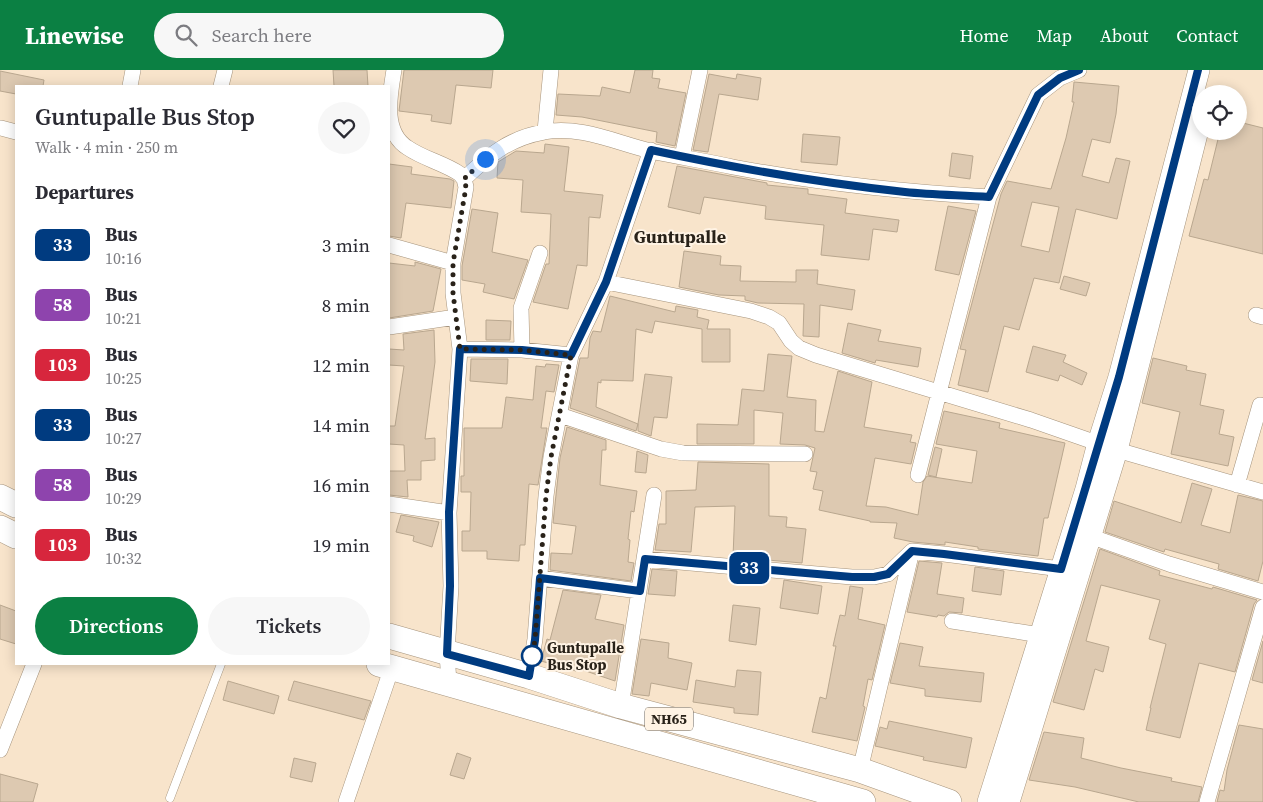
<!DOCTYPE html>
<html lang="en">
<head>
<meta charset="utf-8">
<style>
	:root { --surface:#fff; --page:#f7f7f7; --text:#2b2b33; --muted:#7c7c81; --accent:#0b8043 }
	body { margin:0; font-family:"Source Serif 4",serif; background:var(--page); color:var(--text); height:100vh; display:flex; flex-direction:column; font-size:19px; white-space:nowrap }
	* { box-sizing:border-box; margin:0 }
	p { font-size:16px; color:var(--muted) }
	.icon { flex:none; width:28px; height:28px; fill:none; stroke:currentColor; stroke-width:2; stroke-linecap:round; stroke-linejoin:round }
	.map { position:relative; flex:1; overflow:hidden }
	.panel { position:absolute; left:15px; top:15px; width:375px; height:580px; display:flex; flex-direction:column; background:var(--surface); border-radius:0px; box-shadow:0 2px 12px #0003 }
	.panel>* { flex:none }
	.badge { padding:0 10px; border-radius:8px; font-size:18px; line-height:32px }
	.tools { position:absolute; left:1192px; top:15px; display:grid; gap:10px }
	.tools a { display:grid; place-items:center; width:55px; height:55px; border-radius:50%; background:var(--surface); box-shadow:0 2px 12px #0003; font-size:25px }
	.you { position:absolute; width:25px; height:25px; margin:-12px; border:4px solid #fff; border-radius:50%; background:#1a73e8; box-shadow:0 0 0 8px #1a73e833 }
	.map>.badge { position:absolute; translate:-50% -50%; box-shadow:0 0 0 2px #fff }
	h2 { padding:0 20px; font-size:19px; line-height:45px }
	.round { display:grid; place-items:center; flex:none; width:52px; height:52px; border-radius:26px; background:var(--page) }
	.head { display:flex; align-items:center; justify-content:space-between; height:85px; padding:0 20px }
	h1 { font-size:24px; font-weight:600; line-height:38px }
	.action { display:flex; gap:10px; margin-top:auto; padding:10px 20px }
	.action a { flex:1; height:58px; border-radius:30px; background:var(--accent); color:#fff; font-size:20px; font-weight:600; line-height:58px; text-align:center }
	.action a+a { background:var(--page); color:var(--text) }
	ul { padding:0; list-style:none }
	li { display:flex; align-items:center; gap:15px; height:60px; padding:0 20px }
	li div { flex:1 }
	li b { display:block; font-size:19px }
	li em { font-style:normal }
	li .badge { min-width:55px; font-weight:700; text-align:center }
	header { display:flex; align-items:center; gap:30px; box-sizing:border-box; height:70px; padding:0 25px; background:var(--accent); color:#fff }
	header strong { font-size:24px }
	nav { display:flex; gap:28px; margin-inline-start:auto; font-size:18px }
	.search { width:350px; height:45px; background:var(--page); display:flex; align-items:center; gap:12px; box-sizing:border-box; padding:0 18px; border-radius:28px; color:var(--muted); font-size:19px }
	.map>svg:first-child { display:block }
	.building { fill:#ddc9b1; stroke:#b9a78f; fill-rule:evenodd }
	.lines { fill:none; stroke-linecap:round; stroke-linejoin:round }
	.service-casing { stroke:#a6947d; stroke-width:9 }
	.minor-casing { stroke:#a6947d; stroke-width:16 }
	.secondary-casing { stroke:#a6947d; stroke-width:22 }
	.trunk-casing { stroke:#a6947d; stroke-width:26 }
	.service { stroke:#fff; stroke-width:8 }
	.minor { stroke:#fff; stroke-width:15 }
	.secondary { stroke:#fff; stroke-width:21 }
	.trunk { stroke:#fff; stroke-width:25 }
	.line-casing { stroke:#fff; stroke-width:11 }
	.line { stroke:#003b80; stroke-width:8 }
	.walk { stroke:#292219; stroke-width:5; stroke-dasharray:0 9 }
	.stop-dot { fill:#fff; stroke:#003b80; stroke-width:2.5 }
	.labels { text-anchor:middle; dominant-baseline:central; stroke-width:4; stroke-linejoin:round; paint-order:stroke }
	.shield { fill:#fff3e4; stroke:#696156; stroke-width:1 }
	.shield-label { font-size:14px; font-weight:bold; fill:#292219 }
	.stop-label { font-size:15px; font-weight:bold; fill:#292219; stroke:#fff3e4; text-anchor:start }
	.quarter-label { font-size:18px; font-weight:bold; fill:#292219; stroke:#fff3e4 }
</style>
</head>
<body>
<header>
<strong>Linewise</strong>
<div class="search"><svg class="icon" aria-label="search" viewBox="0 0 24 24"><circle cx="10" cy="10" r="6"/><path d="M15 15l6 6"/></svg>Search here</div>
<nav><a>Home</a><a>Map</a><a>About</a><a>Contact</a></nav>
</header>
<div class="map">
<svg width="1263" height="732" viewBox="0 0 1263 732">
	<rect width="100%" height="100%" fill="#f8e4cb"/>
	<!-- building -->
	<path class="building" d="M333 0H367L368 16H334Z
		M404 0H493L491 18 456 15 451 54 431 51 432 45 399 41Z
		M635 0H653L652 8 660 9 658 18 686 23 675 76 656 72 657 62 582 47 556 45 558 24 600 26 602 17 630 23Z
		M0 1 44 10 43 16H16V24L0 21Z
		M709 4 736 9 737 4 761 8 758 30 719 24 708 82 693 80Z
		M1074 12 1119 16 1116 44 1110 73 1092 69 1082 106 1109 113 1116 88 1130 91 1117 149 1076 139 1059 213 1034 208 1019 260 1004 256 988 322 958 315 966 280 960 279 964 263 1001 124 1007 111 1051 119 1066 68 1074 32H1072ZM1032 132 1059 137 1049 182 1021 176Z
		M1239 52 1263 58V184L1189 166 1204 109 1208 110 1220 61H1239Z
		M803 64 840 67 837 95 801 92Z
		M545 74 569 77 564 121 603 125 600 148 589 147 587 196 577 195 568 239 533 232 546 194H549L551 144 521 142 523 110 497 108 498 92 516 81 544 83Z
		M952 83 973 86 970 109 949 106Z
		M389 94 412 97 411 104 450 109 454 111 451 138 406 133 401 168 389 166Z
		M677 96 767 113V115L808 119V124L847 129 845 143 899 150 897 162 873 159 869 190 821 185 824 155 765 149 766 136 704 127 700 144 668 137Z
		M948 136 976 141 959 205 935 200Z
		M472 139 498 143 492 182 528 190 514 229 483 222 485 214 462 210V196Z
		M684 181 721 186 720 195 741 196 740 211 796 212V200H818L817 214 855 220 852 240 820 235 819 267 803 266 804 234 758 233 745 230V226L719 225 679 217Z
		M415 192 441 199 433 241 389 248V193L415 196Z
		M1064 206 1090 213 1086 226 1060 219Z
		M610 226 675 242 676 236 698 240 697 247 709 250 707 259H730V292H702V259L655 251 652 263 636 259 633 311 601 310V313L598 312 596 337 638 354 645 304 672 307 667 348 654 347 651 366 638 361V354L636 361 570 338 580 288H588L590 268 593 261 601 262Z
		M486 250 511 251 510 270H486Z
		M848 253 881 260 878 271 921 278 918 297 876 290 875 293 842 283Z
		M434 260 435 292 425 369 435 368V390L421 391V410H407L408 427 389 425V401H405L404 375 389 374V356H395L404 296 389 295V279L404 280 403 264Z
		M1033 276 1066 285 1063 292 1087 303 1082 315 1060 305 1058 311 1026 302Z
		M768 284 792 286 787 327 816 330 815 361 824 362 838 301 872 312 864 357 912 365 910 372 916 373 911 394 875 388 866 436 886 437 918 445 923 412 927 406 972 413 977 381 936 374 944 341 1000 353 999 358 1065 373 1048 448H1044L1038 486 978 479V477L945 472V475L913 472 894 468 897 453 870 452V451L819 440 823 421 813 419 817 402 810 401 815 378 805 375 780 374 783 343 754 340V374H697V354L738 355 742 319 764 321Z
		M1153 288 1187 296 1186 300 1206 304 1200 335 1224 340 1219 364 1234 367 1228 396 1171 384 1180 342 1142 333Z
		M471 289H508L507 314 470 311Z
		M546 294 559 295 554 322 546 321 541 358H547L538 415 529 414 525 475H520L519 491 487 489V481H462V461H470L471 422H461V406H464V358H502L506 327 533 330 536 296 545 297Z
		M567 357 606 370V380H602L600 415 637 421 634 442 631 441 628 469 630 470 628 492 634 493 631 511 550 500 551 483 572 484 576 456 553 453 560 388Z
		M935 377 942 379 936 407 928 405Z
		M637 381 648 385 646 403 635 402Z
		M698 392 769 394V446L787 447 786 457 806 459 802 493 733 487 735 436 695 437 691 482 655 480 659 454H666V421L696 420Z
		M1192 413 1212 419 1201 455 1230 463 1238 425 1263 431V491L1258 511 1218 499 1219 494 1165 479 1164 482 1105 462 1114 431 1181 453Z
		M401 445 439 452 432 477 413 471 414 466 396 462Z
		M1100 479 1160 501 1159 505 1212 519 1213 517 1257 530 1254 534 1235 602 1199 593 1180 668 1146 660 1151 638H1150L1166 574 1149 569 1160 530 1101 515 1086 571 1109 577 1103 602 1095 599 1084 640 1053 632Z
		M919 491 942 493 937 524 964 528 962 543 949 542 944 546 938 545 937 547 907 542Z
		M975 497 1004 501 1001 525 972 521Z
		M652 499 677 501 675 526 648 524Z
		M784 510 822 516 818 544 780 538Z
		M850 516 863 518 858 549 885 555 872 610 868 609 863 636 865 637 857 671 812 662 820 627 826 629 836 576H833L840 545 845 546Z
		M563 520 601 525 595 549 624 555 615 611 577 598 576 601 541 591 547 569 550 570Z
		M0 535 16 541V574L0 569Z
		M733 535 760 538 756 575 729 571Z
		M641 569 669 573 668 588 692 593 687 620 651 613 649 626 632 624Z
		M1263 571V613L1252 610Z
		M900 573 923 577 919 596 984 603 981 632 925 626V619L890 613Z
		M737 600 761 602 758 645 734 643V638L693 632 696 610 735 617Z
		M228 611 279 626 274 644 223 630Z
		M294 611 371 631 364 650 288 630Z
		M889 651 972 668 966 698 923 690 924 687 875 676 880 657 887 659Z
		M1239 655 1263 659V732H1217L1220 720 1224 721 1227 700Z
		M1044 662 1084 668 1081 688 1121 698 1172 708 1171 711 1202 717 1198 732H1139L1075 717 1029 710Z
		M457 683 471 688 464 709 450 705Z
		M294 688 316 693 312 712 290 707Z
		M0 704 38 714 33 732H0Z"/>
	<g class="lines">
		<!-- service casing -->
		<g class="service-casing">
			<path id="service" d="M170 728 221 594"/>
		</g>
		<!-- minor casing -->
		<g class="minor-casing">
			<path id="minor" d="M394 0C390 25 382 62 408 78 424 89 444 93 460 104L464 109 466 117 453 193V223L460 279 449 443 451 516 447 583 449 613
				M130 16 133 0
				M221 16 225 0
				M1 58 16 62
				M545 61 551 0
				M682 87 700 0
				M464 109C488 86 509 68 544 62 580 55 617 73 651 81 678 87 706 91 733 97 817 113 903 122 989 127
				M389 175 453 193
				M606 212 751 241 769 247 779 253 791 271 799 278 816 285 1031 350 1117 380 1263 422
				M1256 245 1263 247
				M389 257 456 247
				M460 279 522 280 571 285
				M522 280 521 238 540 183
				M560 345 661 379 683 383 805 384
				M918 405 989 127 1038 25 1060 8 1079 0
				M1237 415 1260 335
				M389 434 449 443
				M1081 463 1169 494 1263 522
				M645 489 852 507H874L888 504 912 481 944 484 1061 499
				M540 508 639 521
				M952 551 1040 565
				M529 606 535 569 546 426 551 387 571 285 606 212 651 80
				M621 636 654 425
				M0 680 34 594
				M860 700 912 481
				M346 732 392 597
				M1207 732 1263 537"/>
		</g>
		<!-- secondary casing -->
		<g class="secondary-casing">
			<path id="secondary" d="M988 732 1086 419 1098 373 1119 307 1199 0
				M1009 732 1117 380 1201 48"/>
		</g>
		<!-- trunk casing -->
		<g class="trunk-casing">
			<path id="trunk" d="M0 427 16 435
				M0 458 16 466
				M389 566 529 606 621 636 860 700 949 732
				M379 594 863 732"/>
		</g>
		<!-- service -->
		<use href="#service" class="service"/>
		<!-- minor -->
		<use href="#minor" class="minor"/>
		<!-- secondary -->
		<use href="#secondary" class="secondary"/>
		<!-- trunk -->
		<use href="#trunk" class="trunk"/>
	</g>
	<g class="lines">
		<!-- line casing -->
		<g class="line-casing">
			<path id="line" d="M1079 0 1060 8 1038 25 989 127C961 125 933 125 905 122 820 113 735 98 651 80L606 212 571 285 522 280 460 279 449 442 450 516 447 584 529 606 535 570 540 508 640 521 645 489 852 507H874L888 504 912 481 944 484 1061 499 1119 307 1198 0"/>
		</g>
		<!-- line -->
		<use href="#line" class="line"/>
		<!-- walk -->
		<path class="walk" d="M485 89 464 109 466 117 453 193V223L460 279 522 280 571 285 551 387 546 426 535 570 532 588V586"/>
	</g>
	<!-- markers -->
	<circle class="stop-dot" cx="532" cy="586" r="10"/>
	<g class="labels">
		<!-- shield labels -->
		<rect class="shield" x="645" y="637.5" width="48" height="23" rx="4"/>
		<g class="shield-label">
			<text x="669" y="649">NH65</text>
		</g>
		<!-- stop labels -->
		<g class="stop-label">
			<text x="547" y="577">Guntupalle<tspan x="547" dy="17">Bus Stop</tspan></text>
		</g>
		<!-- quarter labels -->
		<g class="quarter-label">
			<text x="680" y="166">Guntupalle</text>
		</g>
	</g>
</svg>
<div class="tools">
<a><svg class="icon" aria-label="locate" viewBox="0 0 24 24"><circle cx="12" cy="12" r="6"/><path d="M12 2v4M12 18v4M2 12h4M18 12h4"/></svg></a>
</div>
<div class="you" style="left:485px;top:89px"></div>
<b class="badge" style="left:749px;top:498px;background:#003b80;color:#fff">33</b>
<section class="panel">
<div class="head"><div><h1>Guntupalle Bus Stop</h1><p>Walk · 4 min · 250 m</p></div><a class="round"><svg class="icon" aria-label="heart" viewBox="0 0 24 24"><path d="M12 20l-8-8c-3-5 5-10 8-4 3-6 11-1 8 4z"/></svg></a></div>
<h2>Departures</h2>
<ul>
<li><span class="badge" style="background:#003b80;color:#fff">33</span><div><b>Bus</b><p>10:16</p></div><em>3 min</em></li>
<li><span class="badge" style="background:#8e44ad;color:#fff">58</span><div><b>Bus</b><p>10:21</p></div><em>8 min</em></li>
<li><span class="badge" style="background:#d7263d;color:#fff">103</span><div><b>Bus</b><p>10:25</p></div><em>12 min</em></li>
<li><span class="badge" style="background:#003b80;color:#fff">33</span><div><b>Bus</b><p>10:27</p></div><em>14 min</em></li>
<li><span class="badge" style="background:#8e44ad;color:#fff">58</span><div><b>Bus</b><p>10:29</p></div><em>16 min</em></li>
<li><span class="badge" style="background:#d7263d;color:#fff">103</span><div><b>Bus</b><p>10:32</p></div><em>19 min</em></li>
</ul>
<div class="action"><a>Directions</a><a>Tickets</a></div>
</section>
</div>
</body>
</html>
